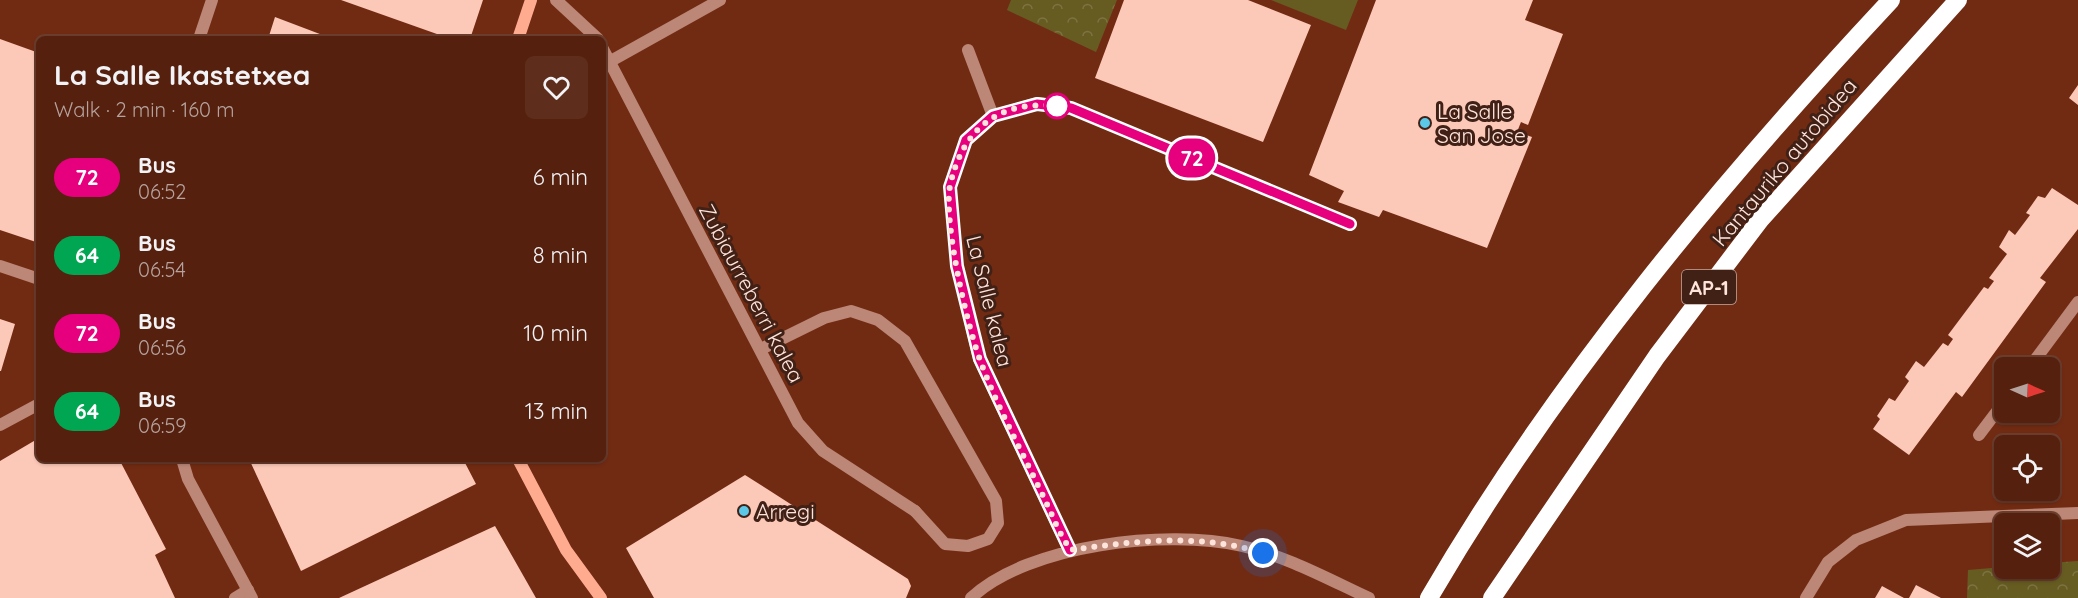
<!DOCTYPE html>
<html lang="en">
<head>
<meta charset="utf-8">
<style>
	:root { --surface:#56200e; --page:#5f2d1c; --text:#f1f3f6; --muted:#b6a39e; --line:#6c3e2e }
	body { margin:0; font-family:Quicksand,sans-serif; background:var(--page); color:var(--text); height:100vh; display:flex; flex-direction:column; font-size:22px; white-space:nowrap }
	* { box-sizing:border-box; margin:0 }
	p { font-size:20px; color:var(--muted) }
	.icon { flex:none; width:33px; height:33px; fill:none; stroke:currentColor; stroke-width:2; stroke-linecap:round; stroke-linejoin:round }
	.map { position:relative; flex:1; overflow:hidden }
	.side { position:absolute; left:36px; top:36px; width:570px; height:426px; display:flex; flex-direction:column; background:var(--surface); border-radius:9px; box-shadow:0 2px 4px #0004,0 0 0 2px var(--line) }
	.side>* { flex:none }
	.badge { padding:0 12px; border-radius:20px; font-size:21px; line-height:39px }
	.needle { width:39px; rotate:93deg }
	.buttons { position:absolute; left:1994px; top:357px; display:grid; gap:12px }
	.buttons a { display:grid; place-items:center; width:66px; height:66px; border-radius:9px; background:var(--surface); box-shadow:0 2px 4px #0004,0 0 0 2px var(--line); font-size:30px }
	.you { position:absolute; width:30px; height:30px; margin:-15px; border:4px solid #fff; border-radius:50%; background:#1a73e8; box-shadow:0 0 0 9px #1a73e833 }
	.map>.badge { position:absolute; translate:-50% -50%; box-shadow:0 0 0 3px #fff }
	.round { display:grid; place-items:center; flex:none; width:63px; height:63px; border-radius:9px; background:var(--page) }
	.headline { display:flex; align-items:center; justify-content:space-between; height:102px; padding:0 18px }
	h1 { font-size:28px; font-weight:700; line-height:45px }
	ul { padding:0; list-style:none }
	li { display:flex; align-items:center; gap:18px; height:78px; padding:0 18px }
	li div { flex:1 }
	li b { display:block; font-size:22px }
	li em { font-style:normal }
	li .badge { min-width:66px; font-weight:700; text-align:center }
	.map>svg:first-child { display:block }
	.park { fill:url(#park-crowns) }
	.pitch { fill:#665c22 }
	.building { fill:#fcc8b7 }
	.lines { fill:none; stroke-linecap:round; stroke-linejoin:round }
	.lane { stroke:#bc8776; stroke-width:12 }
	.street { stroke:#bc8776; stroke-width:12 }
	.secondary { stroke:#ffab90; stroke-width:12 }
	.highway { stroke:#fff; stroke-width:18 }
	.line-casing { stroke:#fff; stroke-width:14 }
	.line { stroke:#e6007e; stroke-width:9 }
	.walk { stroke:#ffe4dc; stroke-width:6; stroke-dasharray:0 10.8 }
	.stop-dot { fill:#fff; stroke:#e6007e; stroke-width:3 }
	.poi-dot { fill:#5ac8e6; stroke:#412116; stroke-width:2 }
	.labels { text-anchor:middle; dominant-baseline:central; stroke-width:6; stroke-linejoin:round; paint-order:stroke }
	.shield { fill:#412116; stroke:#c6aaa1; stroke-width:1.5 }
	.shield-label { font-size:20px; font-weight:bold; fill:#ffe4dc }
	.poi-label { font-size:21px; fill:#ffe4dc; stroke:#412116; text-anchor:start }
	.street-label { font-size:21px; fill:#ffe4dc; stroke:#412116 }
</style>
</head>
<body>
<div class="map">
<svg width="2078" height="598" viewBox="0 0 2078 598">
	<defs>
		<pattern id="park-crowns" width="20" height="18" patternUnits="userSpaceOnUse" patternTransform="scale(1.5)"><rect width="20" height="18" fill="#665c22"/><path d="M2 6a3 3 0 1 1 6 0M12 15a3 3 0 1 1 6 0" fill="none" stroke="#7d7342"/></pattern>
	</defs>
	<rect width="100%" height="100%" fill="#722b13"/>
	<!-- park -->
	<path class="park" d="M1011 0H1117L1096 52 1007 10Z
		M2078 561V598H1967L1968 570 2004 567 2049 568V563Z"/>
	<!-- pitch -->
	<path class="pitch" d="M1271 0H1358L1346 30Z"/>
	<!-- building -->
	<path class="building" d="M341 0H483L470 39H451Z
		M1124 0H1248L1311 25 1263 142 1095 78Z
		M1376 0H1533L1525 20 1563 34 1528 125 1521 122 1517 132 1532 137 1487 248 1383 210 1379 217 1338 202 1344 191 1309 175Z
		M275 17 333 39H268Z
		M0 39 39 53V243L0 230Z
		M2078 85V105L2069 98Z
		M2052 188 2078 205V229L2040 278 2046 282 1962 397 1956 392 1909 455 1873 429 1880 419 1877 416 1889 398 1895 401 1909 381 1905 377 1916 361 1924 367 1943 343 1948 346 1953 339 1948 335 1984 287 1988 289 1994 281 1989 278 2007 254 1999 247 2009 230 2015 235 2030 215 2026 213 2038 196 2045 198Z
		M0 319 15 324 1 371H0Z
		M39 438V459H119L166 549 155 555 175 598H0V461Z
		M249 459H463L476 484 301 571Z
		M745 475 908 579 911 586 906 598H654L626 548Z
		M495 526 536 598H339Z
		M1916 585 1941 598H1909Z
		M1882 586 1904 598H1875Z"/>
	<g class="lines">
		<!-- lane -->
		<path class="lane" d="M968 50 993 116
			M609 62 720 0
			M761 349 824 318 851 311 878 320 905 341 996 501 998 523 988 539 968 546 945 544 915 511
			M0 425 39 404
			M235 598 248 590"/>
		<!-- street -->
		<path class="street" d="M556 0 598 39
			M199 39 212 0
			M603 49 798 423 823 451 915 511
			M0 266 39 279
			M2029 368 2078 302
			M1979 435 2004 402
			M182 459 188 479 252 598
			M1069 550 979 359 957 266 950 187 966 140 993 116 1037 103 1071 108 1350 224
			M971 598C1029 544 1167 529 1242 546 1286 556 1328 579 1369 598
			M1806 598 1828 562 1856 540 1906 520 2078 513"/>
		<!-- secondary -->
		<path class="secondary" d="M518 39 531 0
			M518 459 566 550 601 598"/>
		<!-- highway -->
		<path class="highway" d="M1429 598C1555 381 1720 183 1891 0
			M1492 598 1657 356 1760 220 1958 0"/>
	</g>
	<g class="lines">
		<!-- line casing -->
		<g class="line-casing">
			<path id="line" d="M1070 550 980 359 957 266 950 187 966 140 993 116 1037 104 1071 108 1350 224"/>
		</g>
		<!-- line -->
		<use href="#line" class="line"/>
		<!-- walk -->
		<path class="walk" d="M1057 106C999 100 962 129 950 186 943 220 967 325 980 360 1001 418 1034 472 1058 529L1070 550C1135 541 1199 533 1263 553"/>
	</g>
	<!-- markers -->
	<circle class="stop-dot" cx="1057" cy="106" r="12"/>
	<g class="poi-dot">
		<circle cx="1425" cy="123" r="6"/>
		<circle cx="744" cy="511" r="6"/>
	</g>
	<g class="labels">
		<!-- shield labels -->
		<rect class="shield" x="1682" y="270" width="54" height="34" rx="4.5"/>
		<g class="shield-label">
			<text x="1709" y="287">AP-1</text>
		</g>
		<!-- poi labels -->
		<g class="poi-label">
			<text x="1437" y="111">La Salle<tspan x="1437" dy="24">San Jose</tspan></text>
			<text x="756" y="511">Arregi</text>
		</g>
		<!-- street labels -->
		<g class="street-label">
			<text transform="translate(1784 162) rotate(-50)">Kantauriko autobidea</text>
			<text transform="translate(752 293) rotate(62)">Zubiaurreberri kalea</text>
			<text transform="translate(990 301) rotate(76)">La Salle kalea</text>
		</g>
	</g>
</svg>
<div class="buttons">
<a><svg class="needle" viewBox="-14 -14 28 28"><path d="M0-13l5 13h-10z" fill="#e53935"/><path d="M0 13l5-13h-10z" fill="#b6a39e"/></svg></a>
<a><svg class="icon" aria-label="locate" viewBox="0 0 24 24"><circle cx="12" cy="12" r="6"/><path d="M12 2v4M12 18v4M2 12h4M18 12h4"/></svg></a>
<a><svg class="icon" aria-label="layers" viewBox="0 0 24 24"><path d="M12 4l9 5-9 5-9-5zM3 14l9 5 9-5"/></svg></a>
</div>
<div class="you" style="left:1263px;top:553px"></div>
<b class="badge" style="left:1192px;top:158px;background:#e6007e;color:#fff">72</b>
<section class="side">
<div class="headline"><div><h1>La Salle Ikastetxea</h1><p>Walk · 2 min · 160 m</p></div><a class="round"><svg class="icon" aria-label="heart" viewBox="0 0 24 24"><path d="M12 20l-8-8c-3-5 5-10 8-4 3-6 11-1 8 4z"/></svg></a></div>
<ul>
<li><span class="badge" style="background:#e6007e;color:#fff">72</span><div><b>Bus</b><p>06:52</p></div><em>6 min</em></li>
<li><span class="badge" style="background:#00a651;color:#fff">64</span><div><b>Bus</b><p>06:54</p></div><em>8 min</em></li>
<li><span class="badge" style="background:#e6007e;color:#fff">72</span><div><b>Bus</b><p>06:56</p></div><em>10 min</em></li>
<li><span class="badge" style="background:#00a651;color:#fff">64</span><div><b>Bus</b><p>06:59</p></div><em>13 min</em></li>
</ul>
</section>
</div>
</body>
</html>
